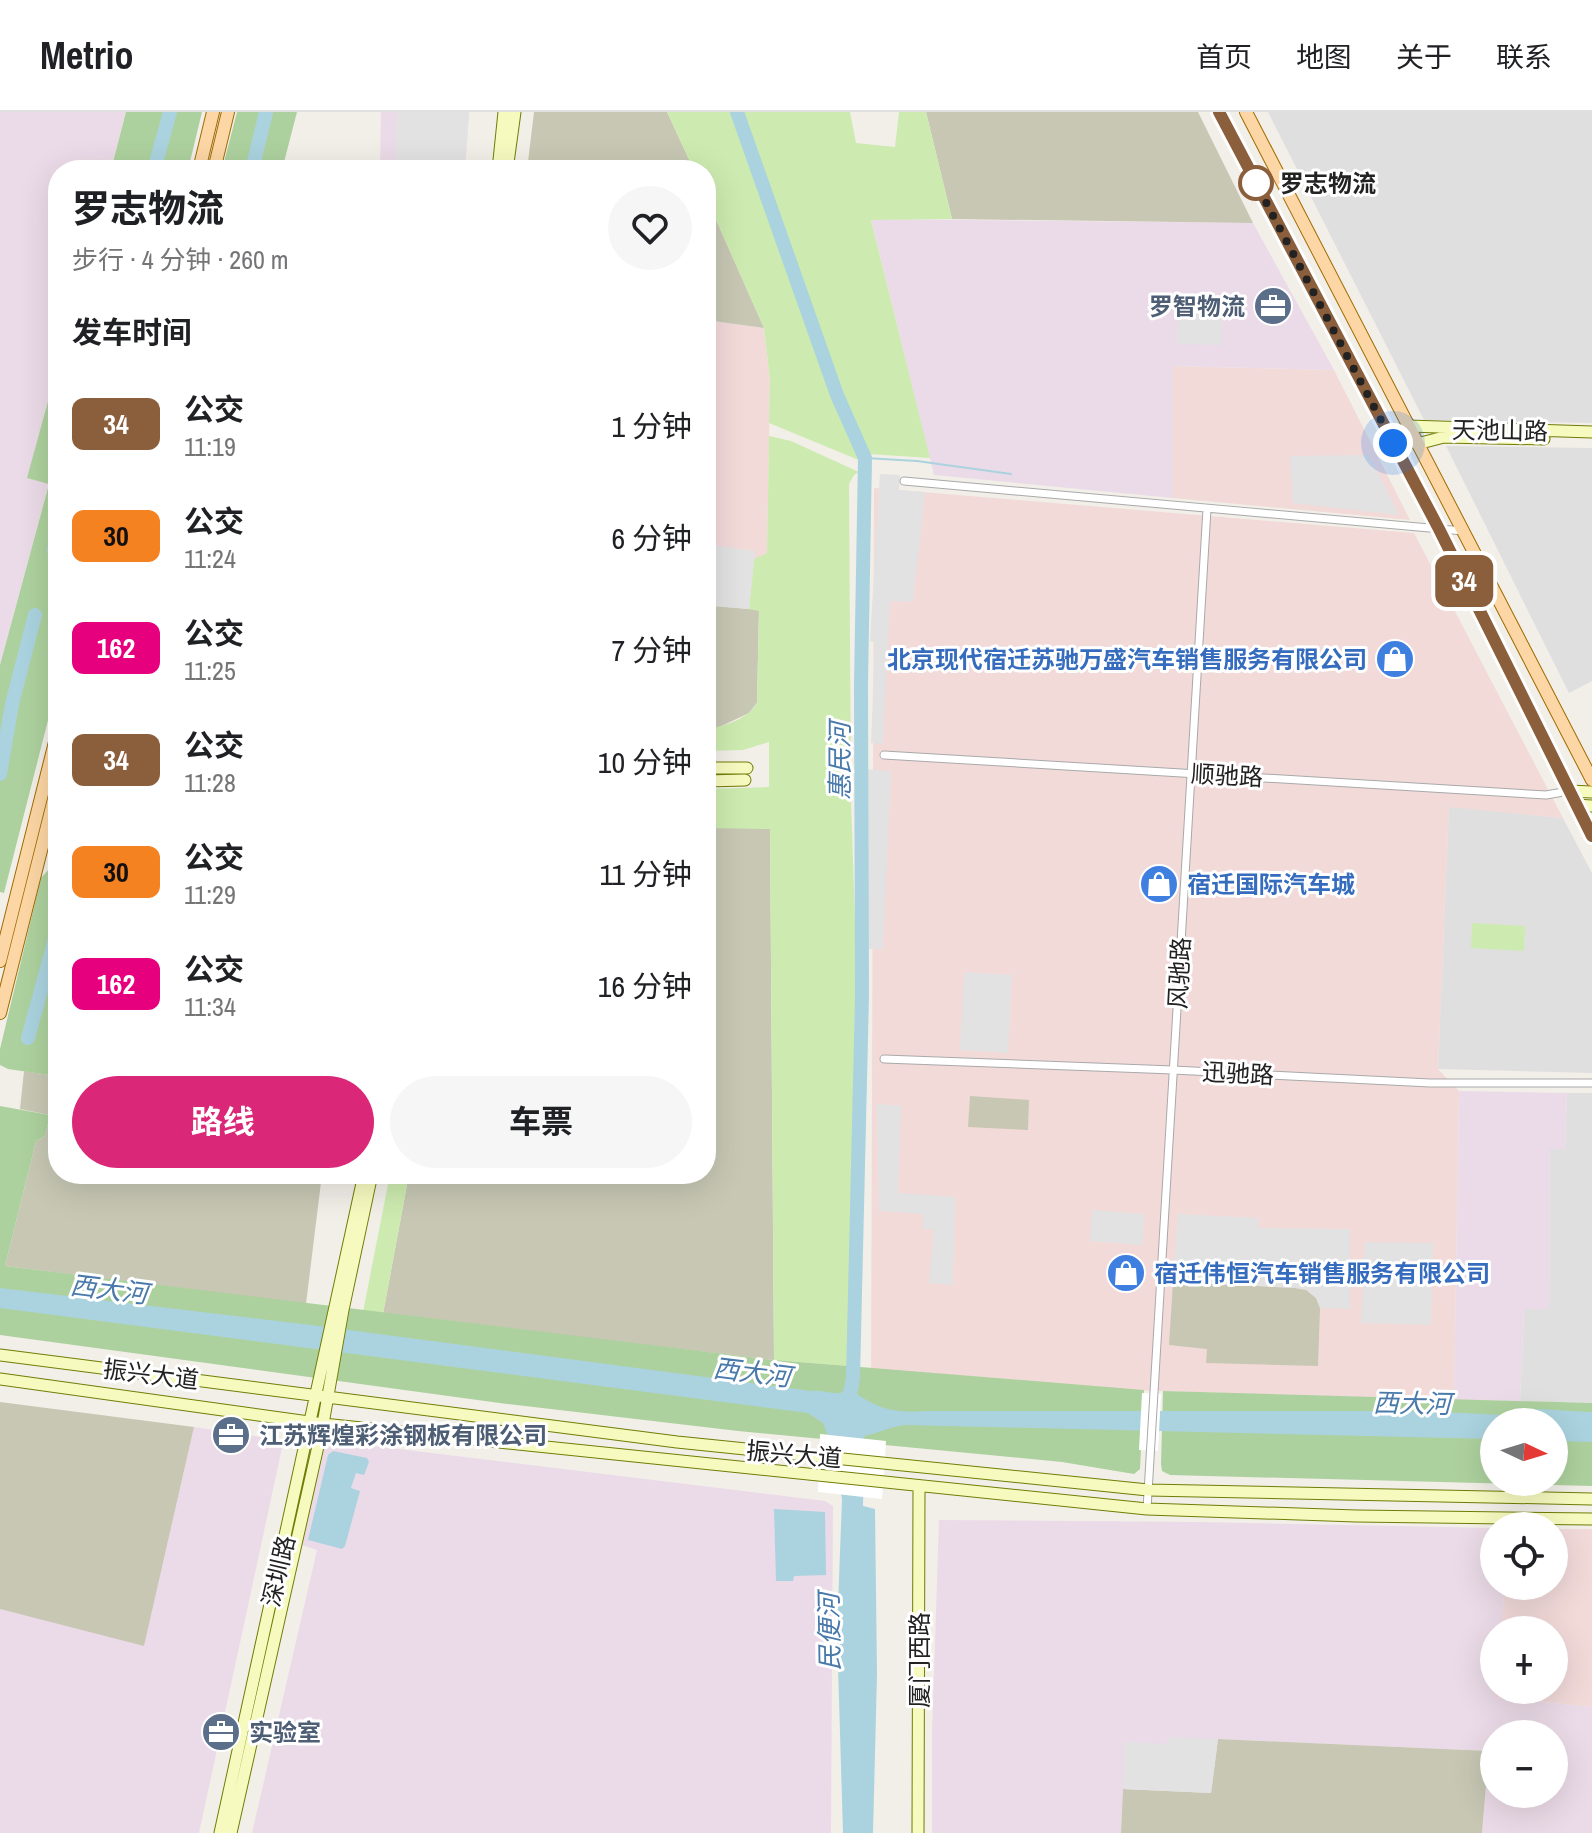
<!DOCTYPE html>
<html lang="zh">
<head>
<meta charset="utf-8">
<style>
	:root { --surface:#fff; --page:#f6f6f6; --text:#202124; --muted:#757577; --line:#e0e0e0; --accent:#db2777 }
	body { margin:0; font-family:"Archivo Narrow","Noto Sans SC",sans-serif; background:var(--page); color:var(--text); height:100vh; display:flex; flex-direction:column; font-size:30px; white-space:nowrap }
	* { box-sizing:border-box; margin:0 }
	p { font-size:26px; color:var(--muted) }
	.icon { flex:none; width:44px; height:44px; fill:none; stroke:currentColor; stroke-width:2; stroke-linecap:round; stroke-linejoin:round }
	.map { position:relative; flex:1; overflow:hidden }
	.panel { position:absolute; left:48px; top:48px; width:668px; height:1024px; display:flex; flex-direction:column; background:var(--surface); border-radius:32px; box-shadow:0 8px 32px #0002 }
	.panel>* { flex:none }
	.badge { padding:0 16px; border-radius:12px; font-size:28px; line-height:52px }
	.needle { width:52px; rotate:94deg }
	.fabs { position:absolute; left:1480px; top:1296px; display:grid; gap:16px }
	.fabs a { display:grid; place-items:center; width:88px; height:88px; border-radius:50%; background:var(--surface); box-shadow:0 8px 32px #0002; font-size:40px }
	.you { position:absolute; width:40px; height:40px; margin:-20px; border:6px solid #fff; border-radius:50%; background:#1a73e8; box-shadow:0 0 0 12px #1a73e833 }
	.map>.badge { position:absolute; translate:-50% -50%; box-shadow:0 0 0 4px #fff }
	h2 { padding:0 24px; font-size:30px; line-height:72px }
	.round { display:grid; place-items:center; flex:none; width:84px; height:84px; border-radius:42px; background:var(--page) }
	.summary { display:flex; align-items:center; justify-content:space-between; height:136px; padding:0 24px }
	h1 { font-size:38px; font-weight:700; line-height:60px }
	.button { display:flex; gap:16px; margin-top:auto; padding:16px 24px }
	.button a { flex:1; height:92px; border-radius:48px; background:var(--accent); color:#fff; font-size:32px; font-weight:700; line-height:92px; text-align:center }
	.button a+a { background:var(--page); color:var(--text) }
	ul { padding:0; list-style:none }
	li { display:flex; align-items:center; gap:24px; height:112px; padding:0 24px }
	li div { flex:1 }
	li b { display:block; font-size:30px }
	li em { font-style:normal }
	li .badge { min-width:88px; font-weight:700; text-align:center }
	header { display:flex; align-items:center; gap:48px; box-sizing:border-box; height:112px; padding:0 40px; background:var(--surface); border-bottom:2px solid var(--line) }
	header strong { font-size:38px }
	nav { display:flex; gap:44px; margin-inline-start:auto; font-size:28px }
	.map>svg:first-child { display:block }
	.residential { fill:#e0dfdf }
	.commercial { fill:#f2dad9 }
	.industrial { fill:#ebdbe8; fill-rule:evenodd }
	.construction { fill:#c7c7b4 }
	.grass { fill:#cdebb0 }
	.forest { fill:#add19e; fill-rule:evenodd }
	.parking { fill:#e2e2e2 }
	.water { fill:#aad3df }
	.pier { fill:#fff }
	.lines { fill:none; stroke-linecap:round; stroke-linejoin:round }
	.stream { stroke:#aad3df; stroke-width:2 }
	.river { stroke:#aad3df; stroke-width:14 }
	.street-casing { stroke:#a9a9a9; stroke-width:9 }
	.secondary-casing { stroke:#707d05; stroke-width:13 }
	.primary-casing { stroke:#a06b00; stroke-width:14 }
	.street { stroke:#fff; stroke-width:7 }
	.secondary { stroke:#f7fabf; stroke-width:11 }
	.primary { stroke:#fcd6a4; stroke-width:12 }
	.line-casing { stroke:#fff; stroke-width:18 }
	.line { stroke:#8b5e3c; stroke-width:12 }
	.walk { stroke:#222; stroke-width:8; stroke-dasharray:0 14.4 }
	.stop-dot { fill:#fff; stroke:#8b5e3c; stroke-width:4 }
	.labels { text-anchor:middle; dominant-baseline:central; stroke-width:6; stroke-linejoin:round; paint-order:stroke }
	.stop-label { font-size:24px; font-weight:bold; fill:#222; stroke:#fff; text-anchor:start }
	.service-label { font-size:24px; font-weight:bold; fill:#4e5e75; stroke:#fff; text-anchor:start }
	.street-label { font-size:24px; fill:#222; stroke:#fff }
	.shop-label { font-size:24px; font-weight:bold; fill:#366cbe; stroke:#fff; text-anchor:start }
	.water-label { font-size:26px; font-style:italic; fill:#4a7aab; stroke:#fff }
</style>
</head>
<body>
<header>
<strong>Metrio</strong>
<nav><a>首页</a><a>地图</a><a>关于</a><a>联系</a></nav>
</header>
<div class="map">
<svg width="1592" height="1721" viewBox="0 0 1592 1721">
	<rect width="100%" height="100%" fill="#f2efe9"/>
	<!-- residential -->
	<path class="residential" d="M1268 0H1592V311L1424 308Z
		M1446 334 1592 336V569L1569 581Z
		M1449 694 1563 706 1592 761V961L1438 957Z
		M1567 981H1592V1291L1520 1289 1524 1196H1549L1550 1036H1565Z"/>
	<!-- commercial -->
	<path class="commercial" d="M706 208 764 216 770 269 767 441 754 448 749 497 706 493Z
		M1173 254 1334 258 1410 408 1173 386Z
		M874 376 1414 421 1563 706 1449 695 1438 957 1459 979 1454 1288 871 1270Z
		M1554 1417H1592V1595L1495 1585V1578H1554V1518H1501L1505 1474H1554Z"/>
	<!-- industrial -->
	<path class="industrial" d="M0 0H126L111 58H58V253L28 366 49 371 0 553Z
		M381 0H469L465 58H380Z
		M871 107 1253 111 1334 258 1173 254V386L934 363Z
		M1459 979 1567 981 1565 1037H1550L1549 1197H1524L1520 1289 1454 1288Z
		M194 1315 280 1328 282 1336 199 1721H0V1497L144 1533Z
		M341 1330 825 1389 833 1394 831 1721H252L317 1438 302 1433 325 1333 340 1334Z
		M939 1408 1198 1410 1494 1416V1474H1505L1501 1518H1494L1495 1585 1592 1595V1721H1482L1489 1639 1218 1627 1211 1681 1123 1677 1121 1721H932V1621ZM1494 1622H1554V1682H1494Z"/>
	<!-- construction -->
	<path class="construction" d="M534 0H667L694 58H527Z
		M926 0H1198L1253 111 952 107Z
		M706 85 764 216 706 208 709 179 706 178Z
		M706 493 759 498 757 591 749 601 717 616H706Z
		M706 716H770L774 1248 383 1202 409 1062H706Z
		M58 955V1062H322L306 1192 5 1154 36 1029 45 1024 50 1003 20 997 24 959 55 964Z
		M970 984 1029 988 1028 1018 968 1015Z
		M1173 1170 1295 1176 1306 1178 1316 1186 1320 1196 1318 1254 1206 1251 1207 1237 1169 1233Z
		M0 1290 194 1315 144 1534 0 1497Z
		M1218 1627 1489 1639 1482 1721H1121L1123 1677 1211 1681Z"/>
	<!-- grass -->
	<path class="grass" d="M667 0H731L834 282 861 349 769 311 770 268 764 216 706 85V58H694Z
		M742 0H850L856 31 895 35 899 0H926L952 107 871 108 930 346 869 342 864 340 837 273Z
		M769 324 791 329 859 360 854 363 849 372 851 687 856 840 848 1254 774 1248 770 717 706 716V677L769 675V630L743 638 706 639V616C723 616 749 606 757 591L759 499 749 497 754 447 767 441Z
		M1472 811 1525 814 1524 839 1471 836Z
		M390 1062H409L383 1202 363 1200Z"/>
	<!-- forest -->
	<path class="forest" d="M126 0H202L188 58H111Z
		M237 0H297L282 58H222Z
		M58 253V569L4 781 0 780V553L49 372 27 366Z
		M49 757 58 758V955L56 964 8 957 0 953V937L41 766Z
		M0 994 50 1003 45 1024 36 1029 5 1154 774 1248 1144 1278 1140 1357 1134 1362 1062 1350 738 1319 507 1292 0 1223Z
		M1163 1279 1592 1291V1374L1170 1363 1162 1359 1161 1352ZM1494 1310H1554V1370H1494Z"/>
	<!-- parking -->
	<path class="parking" d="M397 0H469L465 58H396Z
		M1178 188 1223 189 1222 233 1177 232Z
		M1369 343 1399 403 1293 391 1290 344Z
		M880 362 900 363 899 378 925 380 913 490 890 489 883 632 871 631 875 530 870 529Z
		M706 432 755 439 749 497 710 494V488L706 487Z
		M865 657 891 659 883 837H867Z
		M964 860 1012 863 1008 941 960 938Z
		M877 992 901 994 898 1081 955 1085 953 1173 929 1171 934 1118 923 1117V1102L879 1099Z
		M1092 1098 1144 1102 1142 1133 1090 1129Z
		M1178 1102 1258 1106V1116L1350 1117V1197L1320 1196 1316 1186 1307 1178 1295 1176 1173 1170Z
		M1365 1130 1433 1131 1431 1213 1361 1211Z
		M1167 1625 1218 1627 1211 1681 1123 1677 1124 1630 1167 1632Z"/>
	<!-- water -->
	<path class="water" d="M0 1176 303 1212 811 1279C822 1278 830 1282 841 1281L853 1266 857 1282C881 1299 899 1301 928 1299H1420L1503 1303C1519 1292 1571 1300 1592 1300V1330L1554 1329V1310H1494V1327L906 1313C891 1314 879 1321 864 1324L863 1394 875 1397 877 1562 873 1721H843L837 1520 842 1387 828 1324 823 1311 808 1301 0 1196Z
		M333 1339 367 1346 369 1350 364 1363 356 1361 351 1376 360 1379 345 1434 342 1437 308 1428 328 1343Z
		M774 1397 825 1400 826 1463 794 1464 793 1469H776Z"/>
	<!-- pier -->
	<path class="pier" d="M1142 1281 1161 1282 1158 1339 1139 1338Z
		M820 1322 886 1329 882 1387 818 1380Z"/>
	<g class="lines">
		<!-- stream -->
		<path class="stream" d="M865 346 917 349 1011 362"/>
		<!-- river -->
		<path class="river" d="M737 0 837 283 865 346 861 572 862 883 853 1266 850 1283
			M154 58 170 0
			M252 58 266 0
			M54 438 58 419
			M0 662 12 592 35 503
			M28 926 58 816"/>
		<!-- street casing -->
		<g class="street-casing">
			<path id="street" d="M904 369 1463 419
				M884 643 1546 683 1569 679
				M884 947 1173 958 1430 971H1592
				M1147 1397 1207 397"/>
		</g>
		<!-- secondary casing -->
		<g class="secondary-casing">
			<path id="secondary" d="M498 58 504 0
				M507 58 515 0
				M1408 314 1592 320
				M1417 332 1444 325 1544 327
				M706 656H747
				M706 669 745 668
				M1569 679 1592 680
				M1576 693 1592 694
				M340 1197 343 1198 372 1062
				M0 1243 677 1330 1148 1378 1592 1387
				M0 1267 323 1312 1147 1397 1356 1404 1592 1407
				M220 1721 364 1062
				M231 1721 323 1312 343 1198
				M918 1721 919 1374"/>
		</g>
		<!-- primary casing -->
		<g class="primary-casing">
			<path id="primary" d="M1219 0 1439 417 1592 724
				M1246 0 1592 668
				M199 58 213 0
				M214 58 228 0
				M0 849 58 618
				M0 901 58 671"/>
		</g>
		<!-- street -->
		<use href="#street" class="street"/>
		<!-- secondary -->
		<use href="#secondary" class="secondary"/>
		<!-- primary -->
		<use href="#primary" class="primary"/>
	</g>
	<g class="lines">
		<!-- line casing -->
		<g class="line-casing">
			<path id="line" d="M1219 0 1439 417 1592 724"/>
		</g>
		<!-- line -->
		<use href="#line" class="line"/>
		<!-- walk -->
		<path class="walk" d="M1256 71 1251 62 1393 331"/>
	</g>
	<!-- icons -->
	<defs>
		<g id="office-disc" transform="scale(2)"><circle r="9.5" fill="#5c6f8a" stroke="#fff"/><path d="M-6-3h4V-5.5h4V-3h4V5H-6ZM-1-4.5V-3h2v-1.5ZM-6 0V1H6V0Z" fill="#fff"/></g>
		<g id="shop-disc" transform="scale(2)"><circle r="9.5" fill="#3f7fe0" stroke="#fff"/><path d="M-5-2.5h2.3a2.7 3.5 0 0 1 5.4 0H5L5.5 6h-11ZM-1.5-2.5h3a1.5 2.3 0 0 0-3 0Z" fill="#fff"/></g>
	</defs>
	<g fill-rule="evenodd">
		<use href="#office-disc" x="1273" y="194"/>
		<use href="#shop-disc" x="1395" y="547"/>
		<use href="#shop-disc" x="1159" y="772"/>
		<use href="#shop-disc" x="1126" y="1161"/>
		<use href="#office-disc" x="231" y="1323"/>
		<use href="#office-disc" x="221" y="1620"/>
	</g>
	<!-- markers -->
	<circle class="stop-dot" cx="1256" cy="71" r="16"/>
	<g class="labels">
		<!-- stop labels -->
		<g class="stop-label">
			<text x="1280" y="71">罗志物流</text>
		</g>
		<!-- service labels -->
		<g class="service-label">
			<text x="1245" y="194" text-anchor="end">罗智物流</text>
			<text x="259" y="1323">江苏辉煌彩涂钢板有限公司</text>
			<text x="249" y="1620">实验室</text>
		</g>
		<!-- street labels -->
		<g class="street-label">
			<text transform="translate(1500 318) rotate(1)">天池山路</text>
			<text transform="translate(1227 663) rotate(3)">顺驰路</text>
			<text transform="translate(1179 861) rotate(-87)">风驰路</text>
			<text transform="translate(1238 961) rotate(3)">迅驰路</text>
			<text transform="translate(151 1262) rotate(7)">振兴大道</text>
			<text transform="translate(794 1342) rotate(5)">振兴大道</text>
			<text transform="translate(278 1459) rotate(-77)">深圳路</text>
			<text transform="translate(919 1548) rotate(-90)">厦门西路</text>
		</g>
		<!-- shop labels -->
		<g class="shop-label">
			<text x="1367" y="547" text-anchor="end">北京现代宿迁苏驰万盛汽车销售服务有限公司</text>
			<text x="1187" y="772">宿迁国际汽车城</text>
			<text x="1154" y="1161">宿迁伟恒汽车销售服务有限公司</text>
		</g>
		<!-- water labels -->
		<g class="water-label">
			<text transform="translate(839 649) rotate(-90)">惠民河</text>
			<text transform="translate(109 1177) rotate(7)">西大河</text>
			<text transform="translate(752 1260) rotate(7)">西大河</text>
			<text transform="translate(1412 1291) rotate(1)">西大河</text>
			<text transform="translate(829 1520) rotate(-91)">民便河</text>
		</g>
	</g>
</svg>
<div class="fabs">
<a><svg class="needle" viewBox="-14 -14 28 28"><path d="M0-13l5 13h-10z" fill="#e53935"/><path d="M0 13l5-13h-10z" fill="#757577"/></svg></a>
<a><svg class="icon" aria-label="locate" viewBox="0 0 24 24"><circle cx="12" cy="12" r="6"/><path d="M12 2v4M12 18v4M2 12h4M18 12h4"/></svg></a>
<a>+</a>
<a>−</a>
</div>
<div class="you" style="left:1393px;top:331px"></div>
<b class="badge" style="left:1464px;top:469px;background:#8b5e3c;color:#fff">34</b>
<section class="panel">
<div class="summary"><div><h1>罗志物流</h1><p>步行 · 4 分钟 · 260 m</p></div><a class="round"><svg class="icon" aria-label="heart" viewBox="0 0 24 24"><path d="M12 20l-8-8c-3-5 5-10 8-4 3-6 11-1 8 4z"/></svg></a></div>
<h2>发车时间</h2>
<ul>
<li><span class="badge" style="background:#8b5e3c;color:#fff">34</span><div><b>公交</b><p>11:19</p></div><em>1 分钟</em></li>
<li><span class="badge" style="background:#f58220;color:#111">30</span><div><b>公交</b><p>11:24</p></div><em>6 分钟</em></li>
<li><span class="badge" style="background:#e6007e;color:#fff">162</span><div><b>公交</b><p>11:25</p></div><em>7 分钟</em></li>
<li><span class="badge" style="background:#8b5e3c;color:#fff">34</span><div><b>公交</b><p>11:28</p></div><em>10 分钟</em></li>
<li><span class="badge" style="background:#f58220;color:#111">30</span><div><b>公交</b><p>11:29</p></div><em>11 分钟</em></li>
<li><span class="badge" style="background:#e6007e;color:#fff">162</span><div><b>公交</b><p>11:34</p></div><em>16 分钟</em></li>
</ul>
<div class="button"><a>路线</a><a>车票</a></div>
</section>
</div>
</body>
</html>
